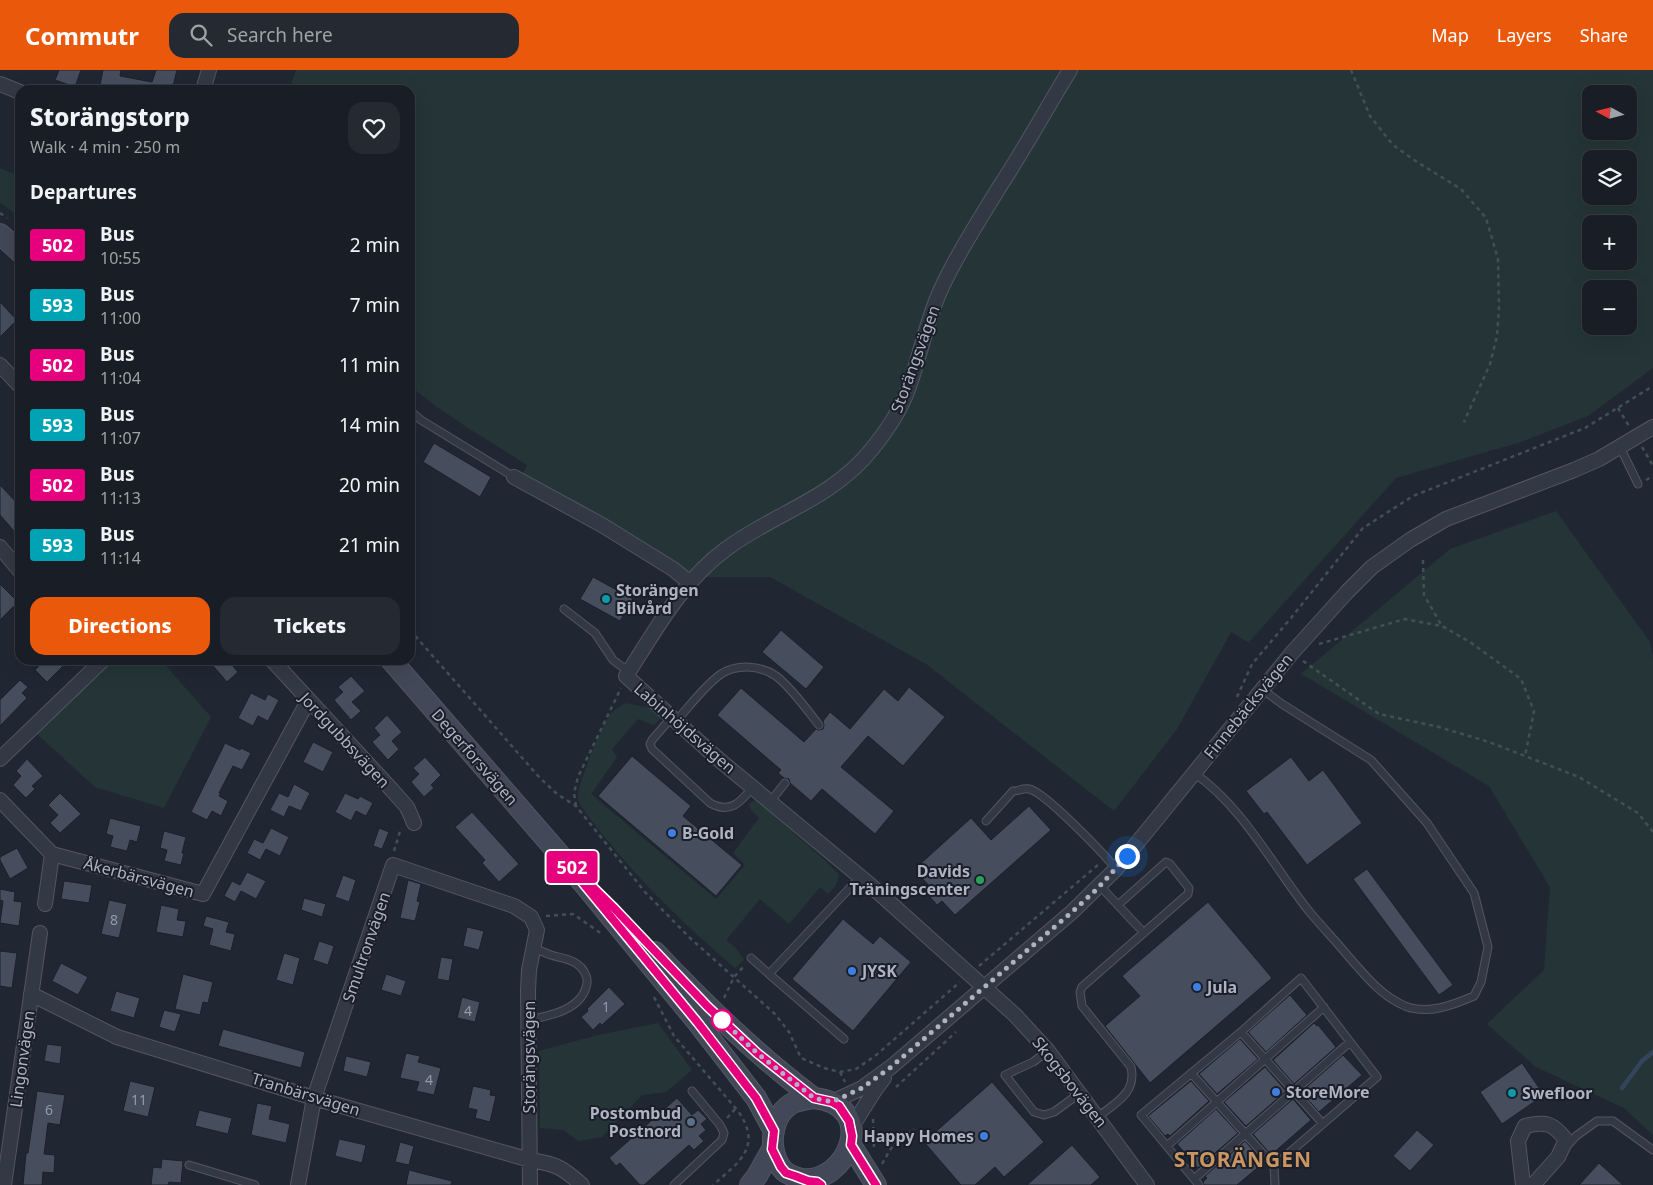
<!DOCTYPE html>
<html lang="en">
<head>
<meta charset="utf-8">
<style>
	:root { --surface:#181d26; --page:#252a32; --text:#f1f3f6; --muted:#9fa2a7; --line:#363b43; --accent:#ea580c }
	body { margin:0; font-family:"Noto Sans",sans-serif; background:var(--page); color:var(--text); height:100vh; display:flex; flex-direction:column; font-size:19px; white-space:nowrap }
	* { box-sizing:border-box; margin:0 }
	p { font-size:16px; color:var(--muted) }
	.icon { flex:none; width:28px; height:28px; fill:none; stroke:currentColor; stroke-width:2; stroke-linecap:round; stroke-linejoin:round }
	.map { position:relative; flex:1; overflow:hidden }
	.drawer { position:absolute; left:15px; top:15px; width:400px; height:580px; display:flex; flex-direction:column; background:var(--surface); border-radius:15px; box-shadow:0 5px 20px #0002,0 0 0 1px var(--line) }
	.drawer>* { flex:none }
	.badge { padding:0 10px; border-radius:4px; font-size:18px; line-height:32px }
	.needle { width:32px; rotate:277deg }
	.fabs { position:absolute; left:1582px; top:15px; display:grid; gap:10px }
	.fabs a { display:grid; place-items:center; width:55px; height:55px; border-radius:10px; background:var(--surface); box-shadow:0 5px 20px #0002,0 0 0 1px var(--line); font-size:25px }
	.you { position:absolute; width:25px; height:25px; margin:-12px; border:4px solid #fff; border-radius:50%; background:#1a73e8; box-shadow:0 0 0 8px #1a73e833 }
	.map>.badge { position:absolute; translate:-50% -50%; box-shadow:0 0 0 2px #fff }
	h2 { padding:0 15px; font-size:19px; line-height:45px }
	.round { display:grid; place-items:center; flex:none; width:52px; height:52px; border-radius:15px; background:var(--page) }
	.headline { display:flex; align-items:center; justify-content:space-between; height:85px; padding:0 15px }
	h1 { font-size:24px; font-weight:800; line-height:38px }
	.button { display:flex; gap:10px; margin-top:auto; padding:10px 15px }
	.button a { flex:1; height:58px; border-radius:15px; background:var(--accent); color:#fff; font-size:20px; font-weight:800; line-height:58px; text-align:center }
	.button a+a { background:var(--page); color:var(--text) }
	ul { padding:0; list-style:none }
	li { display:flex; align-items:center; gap:15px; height:60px; padding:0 15px }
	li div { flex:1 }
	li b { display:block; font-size:19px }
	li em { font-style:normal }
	li .badge { min-width:55px; font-weight:700; text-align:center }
	header { display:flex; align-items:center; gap:30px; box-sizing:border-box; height:70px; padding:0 25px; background:var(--accent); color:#fff }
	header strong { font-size:24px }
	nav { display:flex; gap:28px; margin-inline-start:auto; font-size:18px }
	.search { width:350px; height:45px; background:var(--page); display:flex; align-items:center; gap:12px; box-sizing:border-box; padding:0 18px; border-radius:15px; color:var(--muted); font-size:19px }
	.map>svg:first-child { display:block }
	.green { fill:#253537; fill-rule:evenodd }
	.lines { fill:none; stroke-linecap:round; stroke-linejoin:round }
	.stream { stroke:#36445b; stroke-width:4.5 }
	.building { fill:#464e5d; stroke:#1b202b }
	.lane-casing { stroke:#515662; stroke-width:9 }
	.street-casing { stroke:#515662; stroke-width:16 }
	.secondary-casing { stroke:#515662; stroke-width:22 }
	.path { stroke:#415054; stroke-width:2.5; stroke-dasharray:4 4; stroke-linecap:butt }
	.lane { stroke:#333944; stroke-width:7 }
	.street { stroke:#333944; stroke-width:14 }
	.secondary { stroke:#424857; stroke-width:20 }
	.line-casing { stroke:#fff; stroke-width:11 }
	.line { stroke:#e6007e; stroke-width:8 }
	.walk { stroke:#adb3c1; stroke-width:5; stroke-dasharray:0 9 }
	.culture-dot { fill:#0f9aa8; stroke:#191e29; stroke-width:2 }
	.shop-dot { fill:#3f7fe0; stroke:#191e29; stroke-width:2 }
	.leisure-dot { fill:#2e9e5b; stroke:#191e29; stroke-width:2 }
	.stop-dot { fill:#fff; stroke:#e6007e; stroke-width:2.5 }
	.service-dot { fill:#5c6f8a; stroke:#191e29; stroke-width:2 }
	.labels { text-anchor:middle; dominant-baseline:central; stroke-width:4; stroke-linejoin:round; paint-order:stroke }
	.number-label { font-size:14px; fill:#939aa8 }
	.street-label { font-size:16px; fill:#adb3c1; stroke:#191e29 }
	.poi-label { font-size:16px; font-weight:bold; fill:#adb3c1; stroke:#191e29; text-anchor:start }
	.district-label { font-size:21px; font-weight:bold; letter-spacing:1px; fill:#ca9560; stroke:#191e29 }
</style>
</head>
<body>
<header>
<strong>Commutr</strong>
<div class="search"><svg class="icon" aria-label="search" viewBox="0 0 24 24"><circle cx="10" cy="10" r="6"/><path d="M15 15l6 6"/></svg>Search here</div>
<nav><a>Map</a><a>Layers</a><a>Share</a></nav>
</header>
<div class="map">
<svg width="1653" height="1115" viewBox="0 0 1653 1115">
	<rect width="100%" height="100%" fill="#202733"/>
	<!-- green -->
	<path class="green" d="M296 0H1653V298L1588 346 1521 372 1396 408 1249 572 1301 604 1450 479 1556 441 1650 572 1653 588V1065L1624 1038 1536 997 1487 954 1544 900 1550 817 1489 716 1231 562 1177 659 1114 741 926 594 770 507H699L523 403 527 395 465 356 433 334 410 316V20H289ZM1591 24H1629V61H1591ZM1591 89H1629V126H1591ZM1591 154H1629V191H1591ZM1591 219H1629V256H1591Z
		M0 98 20 106V148L0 132Z
		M114 590H161L211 647 164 738 95 717 37 664Z
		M626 633 651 638 661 648 654 655 638 649 612 679 617 687 591 724 716 829 745 795 733 783 759 748 751 740 749 734 756 730 830 795 839 805 836 815 828 824 820 817 789 854 760 829 726 870 735 877 744 890 735 898C686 856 639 811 599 760 594 753 580 737 578 729 576 717 602 655 611 644 614 640 621 636 626 633Z
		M658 953 692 1000 666 1022 642 1025 602 1067 579 1071 563 1060 540 1058 539 981 598 965Z"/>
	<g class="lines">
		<!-- stream -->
		<path class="stream" d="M1622 1018 1642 991 1653 982"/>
	</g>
	<!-- building -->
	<path class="building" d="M59 0H81L75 17 55 10Z
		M103 0H121L120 6 152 12 156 0H177L172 20H99Z
		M0 232 17 250 0 267Z
		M434 373 491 407 480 427 423 392Z
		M0 415 20 436V468L0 445Z
		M593 507 633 529 620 551 580 529Z
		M0 514 18 532 0 550Z
		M781 560 824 597 806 619 762 582Z
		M45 590H69L47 612 35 600Z
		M208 590H228L238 602 227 612Z
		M351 606 365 621 352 632 361 641 351 650 334 630 343 622 338 617Z
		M20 610 28 617 22 623 27 628 0 656V630Z
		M909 617 945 647 903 696 868 666 841 697 894 741 875 764 822 719 811 731 790 713 789 709 784 708 778 703 781 700 717 645 741 618 804 672 816 659 819 660 823 659 824 655 823 651 830 642 850 659 884 619 898 631Z
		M251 623 265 630 268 624 279 630 268 651 258 646 253 656 238 648Z
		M387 645 402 662 392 671 399 679 388 690 372 672 380 665 374 658Z
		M313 672 333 682 323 702 303 692Z
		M225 673 240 680 241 678 251 683 242 700 233 696 219 723H221L219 726 228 731 221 746 212 741 207 750 191 742Z
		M632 686 691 736 683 746 742 795 716 826 598 726Z
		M425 687 441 705 431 715 434 718 424 727 411 712 419 704 413 698Z
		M1291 687 1309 711 1323 700 1362 753 1307 795 1267 742 1264 744 1246 721Z
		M27 689 43 706 32 716 35 719 26 728 13 715 21 706 16 701Z
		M294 714 310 723 301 741 289 736 284 747 270 740 279 723 288 727Z
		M60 723 81 744 60 763 50 753 58 745 48 735Z
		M345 723 358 729 360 726 373 733 366 746 356 741 351 751 335 742Z
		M1029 736 1051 760 955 845 942 831 937 835 929 826 934 821 920 806 925 801 919 795 971 748 991 770Z
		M472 742 519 794 499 812 482 793 485 790 455 757Z
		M110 748 141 756 137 772 130 770 127 781 110 777 113 766 106 764Z
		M271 758 289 767 280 786 266 779 260 790 247 783 254 769 263 773Z
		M379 758 389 762 382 779 373 776Z
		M164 761 186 767 182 783H184L181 795 164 791 167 780 160 778Z
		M17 778 28 798 10 809 0 790V787Z
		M1367 799 1453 915 1439 925 1353 809Z
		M247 802 266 811 256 829 241 821 235 832 224 826 232 811 240 815Z
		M343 805 356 810 349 832 335 827Z
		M408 810 421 814 417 831 420 832 415 851 400 848Z
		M64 811 92 815 89 833 61 829Z
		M0 819 15 822 14 831 22 832 19 856 0 853 3 831 0 830Z
		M304 828 326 834 322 847 301 840Z
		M109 830 127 834 119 868 101 864Z
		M1208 832 1272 908 1150 1013 1105 956 1140 926 1122 906Z
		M161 835 179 839 177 850 186 851 183 867 156 862Z
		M206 846 229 852 226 862 235 864 231 881 209 875 213 859 203 856Z
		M843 849 873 874 880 866 911 892 853 961 792 909Z
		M467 857 484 861 479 880 463 876Z
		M319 871 334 876 328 895 313 890Z
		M0 881 17 883 12 918 0 916Z
		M284 883 300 888 293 915 276 910Z
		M441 887 453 889 449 911 437 909Z
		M61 893 88 907 78 925 52 911Z
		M183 904 213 912 208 933 203 932 200 945 175 939Z
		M386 904 406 911 401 926 381 920Z
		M609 917 625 934 602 955 600 953 593 960 581 947 588 941 587 939Z
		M116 921 140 928 134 948 110 941Z
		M1290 925 1307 945 1266 982 1248 962Z
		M462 927 480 932 475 952 457 948Z
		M164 940 181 944 175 962 159 957Z
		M1314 953 1317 956 1318 955 1336 977 1294 1014 1273 990Z
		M223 959 305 982 301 998 218 976Z
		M1240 969 1258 989 1217 1024 1199 1004Z
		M47 974 62 976 60 994 44 991Z
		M406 983 420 986 418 992 441 998 434 1025 416 1021 419 1012 400 1008Z
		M1343 985 1362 1005 1319 1042 1301 1022Z
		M346 986 371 992 367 1007 343 1001Z
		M1522 993 1544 1025 1502 1054 1480 1022Z
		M1265 997 1286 1021 1246 1056 1224 1032Z
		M130 1011 155 1017 148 1047 123 1041Z
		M1191 1011 1209 1031 1170 1066 1168 1064 1165 1066 1148 1046Z
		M992 1012 1044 1072 1004 1107 995 1097 975 1115H961L924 1072Z
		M473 1016 491 1020 490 1025 496 1026 490 1052 475 1048 477 1040 468 1038Z
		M37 1021 65 1025 60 1055 48 1053 44 1084 55 1085 54 1103 43 1102 42 1115H23L26 1083H28Z
		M677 1028 692 1045 698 1040 707 1049 701 1054 706 1060 699 1066 704 1071 694 1080 689 1075 644 1115H640L620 1093 616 1096 609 1088Z
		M1293 1029 1311 1050 1271 1085 1253 1064Z
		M257 1033 272 1036 269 1049 290 1054 286 1073 251 1065Z
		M1216 1039 1238 1063 1198 1098 1177 1074Z
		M199 1040 232 1048 228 1064 195 1056Z
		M1417 1060 1434 1075 1410 1101 1393 1086Z
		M339 1069 366 1075 362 1093 335 1086Z
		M1245 1071 1263 1092 1262 1094 1237 1115H1204L1203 1112 1207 1108 1205 1106Z
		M400 1072 414 1076 409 1095 395 1092Z
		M1072 1075 1100 1107 1091 1115H1027Z
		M162 1089 183 1091 181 1113 169 1112 168 1115H151L153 1097 161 1098Z
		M1599 1093 1623 1115H1579Z
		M409 1100 452 1111 451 1115H406Z"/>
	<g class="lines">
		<!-- lane casing -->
		<g class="lane-casing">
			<path id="lane" d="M410 341 421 350 514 407
				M1620 377 1638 414
				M564 539 595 563 613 590 629 602
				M671 648 652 670 650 674 652 679 710 733C730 744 740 733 753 717
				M676 651C690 636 704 616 721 604 737 594 760 595 776 606 791 617 807 640 819 655
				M1194 703C1242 736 1272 794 1308 840 1321 856 1335 870 1348 886 1365 905 1380 925 1405 936 1428 945 1453 935 1474 926L1481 912 1488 877 1474 823 1427 753 1371 690 1282 634 1262 619
				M770 732 785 713
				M986 751 1013 721C1017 721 1024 718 1029 719 1045 722 1104 784 1116 799
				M1100 816 1144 863
				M751 888 769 904
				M528 950C549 946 583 940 587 913 588 906 583 898 577 894 569 888 560 888 551 885 545 883 539 880 533 878
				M1241 962 1323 1054
				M844 969 769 904 860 807
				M1048 981 1033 992 1005 1005 1034 1042 1044 1045 1054 1042 1080 1023
				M1191 1003 1274 1096
				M1098 1047C1115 1033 1137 1023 1131 997L1082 936 1080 922 1082 917 1188 824 1189 818 1170 794 1166 792 1118 835
				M1167 1076 1324 937
				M1567 1076 1576 1066 1597 1051H1613L1653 1080
				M189 1095 255 1115
				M1194 1109 1350 972
				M674 1115 722 1070 724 1063 720 1055 692 1021
				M1199 1115 1141 1045 1241 962 1301 908 1377 1007 1274 1096 1275 1115"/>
		</g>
		<!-- street casing -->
		<g class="street-casing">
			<path id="street" d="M1070 0C1046 39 1025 78 1000 116 980 149 958 182 942 217 925 252 920 291 905 327 897 346 885 363 872 379 831 430 776 442 726 479 682 511 655 561 626 606L717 688 869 814 1015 945 1048 981 1147 1115
				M0 14 20 22
				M203 20 209 0
				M0 295 20 316
				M514 407 602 455 673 499 689 512
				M0 477 20 501
				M272 590 392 720 407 737 414 753
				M0 689 103 590
				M0 730 52 784 203 824 308 631
				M45 834 52 784
				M31 924 117 967 314 1028 530 1090C556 1094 562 1097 582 1115
				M832 1032 862 1018 891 997 1072 842 1116 799 1291 584 1347 522 1372 497 1410 470 1446 449 1574 400 1599 389 1653 357
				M851 1058 875 1020 884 1008
				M4 1115 40 863
				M298 1115 314 1028 393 795 514 836 531 847 537 860 529 900 528 921 530 1115
				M1523 1115 1518 1071 1525 1056C1546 1051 1553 1053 1566 1070L1558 1087 1533 1115"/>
		</g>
		<!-- secondary casing -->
		<g class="secondary-casing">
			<path id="secondary" d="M0 164 20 182
				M391 590 560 785 698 953 756 1028 774 1061
				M655 882C705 935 756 985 814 1028
				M814 1028C880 1035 848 1115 801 1109 795 1107 789 1105 784 1101 766 1083 770 1043 795 1032 801 1030 808 1029 814 1028Z
				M851 1075 876 1115
				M750 1115 757 1106 772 1079"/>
		</g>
		<!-- path -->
		<path class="path" d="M1351 0 1370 46 1393 75 1417 92 1461 119 1486 148 1498 189 1499 238 1497 266 1490 294 1464 352
			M0 143 7 148
			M1618 338 1629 356
			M1642 377 1653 396
			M1646 410 1653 406
			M1423 490 1424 525 1442 556
			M410 560 539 707 557 724 576 736 645 822 690 868 775 944 789 962 801 988 824 998 840 1002 856 999 875 986 960 912
			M1319 574 1405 549 1442 556 1470 572 1521 609 1534 641 1525 686
			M1303 591 1379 644 1439 657 1489 672 1579 707 1638 743 1653 762
			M1237 627 1252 594 1291 548 1363 458 1413 426 1585 358 1653 316
			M576 736 574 723 578 707 621 618
			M394 781 401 758
			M546 846 573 844 602 864
			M979 896 1099 794
			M654 927 674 966 738 1041C763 1077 739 1092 713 1115
			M724 928 734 907 745 895
			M840 1002 845 1012
			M896 1017 956 962
			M727 1048 736 1038
			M873 1049 874 1079
			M882 1094C894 1073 893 1072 914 1059"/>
		<!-- lane -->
		<use href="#lane" class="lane"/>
		<!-- street -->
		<use href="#street" class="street"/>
		<!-- secondary -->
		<use href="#secondary" class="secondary"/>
	</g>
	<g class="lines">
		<!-- line casing -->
		<g class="line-casing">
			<path id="line" d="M821 1115 817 1112 808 1111 795 1106 786 1103 781 1097 772 1079 774 1061 756 1028 698 953 560 785 614 838 708 937 757 983 814 1028 832 1032 839 1036 849 1051 852 1066 851 1075 876 1115"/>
		</g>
		<!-- line -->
		<use href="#line" class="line"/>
		<!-- walk -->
		<path class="walk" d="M722 950 757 983 814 1028 832 1032 862 1018 891 997 1072 842 1097 819 1127 786"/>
	</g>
	<!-- markers -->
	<g class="culture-dot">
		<circle cx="606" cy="529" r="5"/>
		<circle cx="1512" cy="1023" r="5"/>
	</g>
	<g class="shop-dot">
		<circle cx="672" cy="763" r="5"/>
		<circle cx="852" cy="901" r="5"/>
		<circle cx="1197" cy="917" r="5"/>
		<circle cx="1276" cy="1022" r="5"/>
		<circle cx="984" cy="1066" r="5"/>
	</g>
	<circle class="leisure-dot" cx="980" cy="810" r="5"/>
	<circle class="stop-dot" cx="722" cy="950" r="10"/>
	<circle class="service-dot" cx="691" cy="1052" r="5"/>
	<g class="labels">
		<!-- number labels -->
		<g class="number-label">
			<text x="114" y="849">8</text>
			<text x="606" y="936">1</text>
			<text x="468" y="940">4</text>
			<text x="429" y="1009">4</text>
			<text x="139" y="1029">11</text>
			<text x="49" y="1039">6</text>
		</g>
		<!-- street labels -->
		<g class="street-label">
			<text transform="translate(915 289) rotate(-70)">Storängsvägen</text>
			<text transform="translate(1248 636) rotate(-51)">Finnebäcksvägen</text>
			<text transform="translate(685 658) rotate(41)">Labinhöjdsvägen</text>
			<text transform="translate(345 670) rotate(47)">Jordgubbsvägen</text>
			<text transform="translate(475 687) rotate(49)">Degerforsvägen</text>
			<text transform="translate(139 807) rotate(15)">Åkerbärsvägen</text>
			<text transform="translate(366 877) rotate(-71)">Smultronvägen</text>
			<text transform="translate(529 987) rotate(-90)">Storängsvägen</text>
			<text transform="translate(22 989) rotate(-82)">Lingonvägen</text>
			<text transform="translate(1070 1012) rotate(52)">Skogsbovägen</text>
			<text transform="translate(306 1024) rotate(17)">Tranbärsvägen</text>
		</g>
		<!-- poi labels -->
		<g class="poi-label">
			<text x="616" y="520">Storängen<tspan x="616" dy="18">Bilvård</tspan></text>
			<text x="682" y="763">B-Gold</text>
			<text x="970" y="801" text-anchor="end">Davids<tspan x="970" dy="18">Träningscenter</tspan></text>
			<text x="862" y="901">JYSK</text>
			<text x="1207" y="917">Jula</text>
			<text x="1286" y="1022">StoreMore</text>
			<text x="1522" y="1023">Swefloor</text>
			<text x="681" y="1043" text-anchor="end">Postombud<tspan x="681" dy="18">Postnord</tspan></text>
			<text x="974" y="1066" text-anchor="end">Happy Homes</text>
		</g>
		<!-- district labels -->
		<g class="district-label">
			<text x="1243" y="1089">STORÄNGEN</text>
		</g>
	</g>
</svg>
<div class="fabs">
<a><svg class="needle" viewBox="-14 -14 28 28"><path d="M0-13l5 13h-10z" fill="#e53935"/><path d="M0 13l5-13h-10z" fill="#9fa2a7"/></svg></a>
<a><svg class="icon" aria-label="layers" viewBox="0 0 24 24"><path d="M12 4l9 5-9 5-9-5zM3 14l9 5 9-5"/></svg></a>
<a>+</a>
<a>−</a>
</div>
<div class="you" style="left:1127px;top:786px"></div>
<b class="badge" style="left:572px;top:797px;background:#e6007e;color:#fff">502</b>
<section class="drawer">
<div class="headline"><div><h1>Storängstorp</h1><p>Walk · 4 min · 250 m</p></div><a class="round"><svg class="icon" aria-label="heart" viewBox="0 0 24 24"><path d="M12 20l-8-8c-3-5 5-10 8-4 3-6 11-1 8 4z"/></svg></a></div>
<h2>Departures</h2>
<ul>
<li><span class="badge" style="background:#e6007e;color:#fff">502</span><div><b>Bus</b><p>10:55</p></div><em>2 min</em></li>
<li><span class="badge" style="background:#00a3b4;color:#fff">593</span><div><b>Bus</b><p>11:00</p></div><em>7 min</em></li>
<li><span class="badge" style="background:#e6007e;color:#fff">502</span><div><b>Bus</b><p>11:04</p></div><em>11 min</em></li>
<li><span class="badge" style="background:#00a3b4;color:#fff">593</span><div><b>Bus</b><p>11:07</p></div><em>14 min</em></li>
<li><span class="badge" style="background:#e6007e;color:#fff">502</span><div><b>Bus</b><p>11:13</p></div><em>20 min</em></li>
<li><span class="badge" style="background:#00a3b4;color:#fff">593</span><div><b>Bus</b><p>11:14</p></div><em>21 min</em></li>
</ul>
<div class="button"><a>Directions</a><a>Tickets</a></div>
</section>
</div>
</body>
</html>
